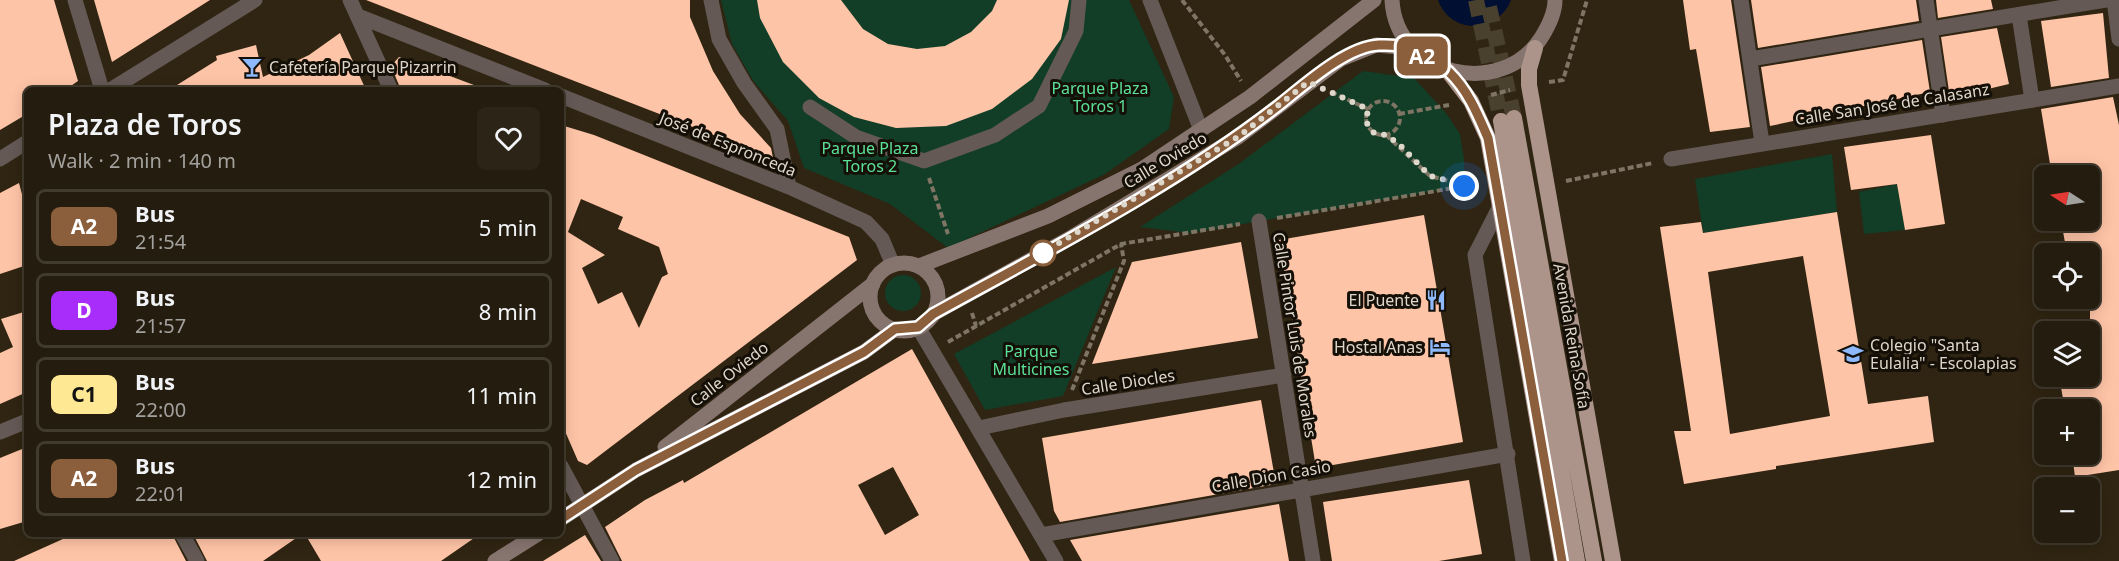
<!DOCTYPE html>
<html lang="en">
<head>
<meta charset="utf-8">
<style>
	:root { --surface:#241c0e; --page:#2c2517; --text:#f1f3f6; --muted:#a3a19e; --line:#413a2e }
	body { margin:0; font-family:"Noto Sans",sans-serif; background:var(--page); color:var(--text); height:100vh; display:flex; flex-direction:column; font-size:22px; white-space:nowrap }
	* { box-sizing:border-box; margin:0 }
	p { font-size:20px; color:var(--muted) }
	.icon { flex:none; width:33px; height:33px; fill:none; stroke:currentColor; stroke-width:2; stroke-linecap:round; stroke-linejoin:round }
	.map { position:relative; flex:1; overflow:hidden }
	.drawer { position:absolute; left:24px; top:87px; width:540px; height:450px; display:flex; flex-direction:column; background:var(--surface); border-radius:9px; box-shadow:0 3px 15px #0003,0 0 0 2px var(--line) }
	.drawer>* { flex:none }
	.badge { padding:0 12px; border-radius:9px; font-size:21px; line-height:39px }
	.needle { width:39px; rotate:282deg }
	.controls { position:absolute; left:2034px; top:165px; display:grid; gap:12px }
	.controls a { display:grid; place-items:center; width:66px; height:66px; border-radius:9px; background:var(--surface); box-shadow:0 3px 15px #0003,0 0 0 2px var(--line); font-size:30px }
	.you { position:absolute; width:30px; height:30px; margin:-15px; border:4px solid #fff; border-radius:50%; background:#1a73e8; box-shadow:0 0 0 9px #1a73e833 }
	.map>.badge { position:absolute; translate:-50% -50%; box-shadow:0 0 0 3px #fff }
	.round { display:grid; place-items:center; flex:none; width:63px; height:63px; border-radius:9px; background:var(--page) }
	.headline { display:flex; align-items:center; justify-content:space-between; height:102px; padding:0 24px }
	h1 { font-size:28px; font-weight:600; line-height:45px }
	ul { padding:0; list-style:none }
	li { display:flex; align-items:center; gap:18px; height:75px; margin:0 12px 9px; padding:0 12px; border:3px solid var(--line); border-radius:9px }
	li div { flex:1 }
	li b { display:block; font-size:22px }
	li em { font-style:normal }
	li .badge { min-width:66px; font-weight:700; text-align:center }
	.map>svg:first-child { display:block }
	.green { fill:#123d26 }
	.water { fill:#000f32 }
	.building { fill:#fec4a7; fill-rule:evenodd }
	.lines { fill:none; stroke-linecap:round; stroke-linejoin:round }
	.trunk-tunnel { stroke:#4a402e; stroke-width:16; stroke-dasharray:16 8; stroke-linecap:butt }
	.path { stroke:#7e7565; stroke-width:4; stroke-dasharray:6 3; stroke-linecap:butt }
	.service { stroke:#645955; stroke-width:15 }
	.pedestrian { stroke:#645955; stroke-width:15 }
	.minor { stroke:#645955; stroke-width:15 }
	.secondary { stroke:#86746f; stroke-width:15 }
	.trunk { stroke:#ac948b; stroke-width:16 }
	.line-casing { stroke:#fff; stroke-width:14 }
	.line { stroke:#8b5e3c; stroke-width:9 }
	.walk { stroke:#ded7cb; stroke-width:6; stroke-dasharray:0 10.8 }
	.stop-dot { fill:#fff; stroke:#8b5e3c; stroke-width:3 }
	.labels { text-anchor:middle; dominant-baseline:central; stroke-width:6; stroke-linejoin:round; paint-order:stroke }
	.poi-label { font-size:16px; fill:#ded7cb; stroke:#140f07; text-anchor:start }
	.park-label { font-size:16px; fill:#5ce298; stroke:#140f07 }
	.street-label { font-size:16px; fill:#ded7cb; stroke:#140f07 }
</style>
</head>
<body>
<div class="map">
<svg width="2119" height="561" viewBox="0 0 2119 561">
	<rect width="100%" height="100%" fill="#302512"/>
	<!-- green -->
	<path class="green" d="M721 0H1129L1174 97 1169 129 1105 174 948 248 890 204 804 168 788 121 754 82 732 44Z
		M1363 71 1414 78 1446 113 1460 134 1464 159V186L1190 233 1140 227 1237 165Z
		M1832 154 1837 212 1703 233 1695 179Z
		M1897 184 1905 230 1864 234 1859 192Z
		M1116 267 1063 396 985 410 954 354Z
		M885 293a18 18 0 1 1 36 0a18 18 0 1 1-36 0Z"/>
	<!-- water -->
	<path class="water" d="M1438 0H1511C1498 33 1451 36 1438 0Z"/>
	<!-- building -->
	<path class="building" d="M0 0H54L78 81 65 90H27V114L0 130Z
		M94 0H210L112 62Z
		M366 0H690V17L713 71 740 114 771 148 773 158Z
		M757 0H841L863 29 888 44 917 49 945 46 971 32 992 11 997 0H1069L1061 39 1032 79 992 109 946 126 896 128 854 117 819 98 783 62 760 18Z
		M1683 0H1731L1750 127 1710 132 1696 49 1690 50Z
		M1751 0H1916L1919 21 1758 48Z
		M1936 0H1991L1993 9 1938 18Z
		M2103 13 2109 78 2051 87 2041 21Z
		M1997 28 2009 84 1950 98 1941 37Z
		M340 33 366 90H169L217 60 216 56 256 45 263 77 309 55Z
		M1922 40 1930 92 1770 126 1761 67Z
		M399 57 482 88V90H401L391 66Z
		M2113 97 2119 125V470L2075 477 2072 454H2090V410H2065L2059 376H2090V254H2067L2061 220H2090V176H2052L2041 109Z
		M561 125 594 135 849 237 857 260 587 465 578 461 561 422ZM581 199 623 217 618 229 659 247 668 274 662 277 639 328 622 292 598 304 582 268 605 255 568 232Z
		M1931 135 1945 224 1905 230 1897 184 1851 190 1844 147Z
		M19 183 27 213V265L0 274V193Z
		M1837 212 1868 404 1928 396 1934 442 1776 466V469L1684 484 1674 431H1691L1660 227 1701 222 1703 233ZM1803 256 1830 416 1730 434 1708 272Z
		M1424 215 1463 442 1316 468 1279 240Z
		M1241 242 1258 338 1092 364 1132 262Z
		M27 311V392L0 404V353L13 347 1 319Z
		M912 349 1030 561H622L605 527 645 500 683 480 684 483ZM893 467 919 515 885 535 858 485Z
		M1261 400 1276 484 1060 522 1054 511 1042 438Z
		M27 447V521L0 529V458Z
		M1469 480 1482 554 1439 561H1332L1323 502Z
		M1279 504 1289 561H1082L1070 540Z
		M74 534H172L186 561H14Z
		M193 534H302L263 561H207Z
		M305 534H480L441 561H321Z
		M585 535 601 561H543L572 543Z"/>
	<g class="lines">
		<!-- trunk-tunnel -->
		<path class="trunk-tunnel" d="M1476 0 1501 121
			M1489 7 1514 118"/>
		<!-- path -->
		<path class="path" d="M1182 0 1225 55 1241 81
			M1549 82 1563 80 1587 0
			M1331 92 1368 109
			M1491 95 1510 90
			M1366 118a17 17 0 1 1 34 0a17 17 0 1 1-34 0Z
			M1399 114 1449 105
			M1386 135 1430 176 1464 185
			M929 178 948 234
			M1566 181 1653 163
			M1277 218 1477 184
			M972 313 976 326
			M948 342 1121 244 1240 224
			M1072 390 1124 261 1121 244"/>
		<!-- service -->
		<path class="service" d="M810 107 856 137 924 161 995 135 1039 106 1076 31 1079 0
			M1500 206 1475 255 1523 561"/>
		<!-- pedestrian -->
		<path class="pedestrian" d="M1926 0 1943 115
			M2019 15 2032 100"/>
		<!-- minor -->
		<path class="minor" d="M75 0 102 90
			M350 0 391 90
			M711 0 719 39 744 83 777 129 789 187
			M1150 0 1201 130
			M1741 0 1762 143
			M2114 0 2119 39
			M358 16 545 90
			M1750 59 2106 0
			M110 90 255 0
			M561 96 789 187 866 222 882 239 893 265
			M0 159 27 142
			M1671 159 2119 86
			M1259 221 1313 561
			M918 327 1056 561
			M979 428 1064 410 1284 375
			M0 432 27 421
			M561 466 612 561
			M182 534 197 561
			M1041 535 1508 454"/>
		<!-- secondary -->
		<path class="secondary" d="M1392 0C1396 76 1501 100 1541 38 1548 27 1555 14 1555 0
			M870 297a34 34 0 1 1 68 0a34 34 0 1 1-68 0Z
			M919 266 1048 216 1142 169 1250 97 1374 0
			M933 314 1072 237 1238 137 1341 59 1376 45 1412 48
			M665 447 873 284
			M561 519 636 470 864 352 895 329
			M495 561 538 534"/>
		<!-- trunk -->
		<path class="trunk" d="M1535 48 1529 69V85L1613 561
			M1448 71 1471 101 1488 138 1562 561
			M1514 118 1594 561
			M1501 121 1577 561"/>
	</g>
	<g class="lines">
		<!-- line casing -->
		<g class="line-casing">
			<path id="line" d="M561 519 636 470 864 352 895 329 918 327 933 314C1049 250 1175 186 1279 105 1304 85 1347 46 1379 45 1407 44 1408 48 1429 62 1435 66 1444 67 1449 72 1468 90 1478 115 1488 138L1562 561"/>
		</g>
		<!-- line -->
		<use href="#line" class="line"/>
		<!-- walk -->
		<path class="walk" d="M1043 253 1037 256 1238 137 1308 82 1368 109 1366 122 1374 133 1386 135 1399 144 1430 176 1468 186H1464"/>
	</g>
	<!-- icons -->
	<defs>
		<g id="bar-bare" transform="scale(1.62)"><path d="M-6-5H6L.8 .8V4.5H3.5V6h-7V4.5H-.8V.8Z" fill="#8eb9fc" stroke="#140f07" stroke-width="2.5" paint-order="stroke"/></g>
		<g id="restaurant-bare" transform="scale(1.62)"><path d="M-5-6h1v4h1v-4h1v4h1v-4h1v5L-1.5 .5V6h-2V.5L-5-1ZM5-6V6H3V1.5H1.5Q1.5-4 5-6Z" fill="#8eb9fc" stroke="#140f07" stroke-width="2.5" paint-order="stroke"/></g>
		<g id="hotel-bare" transform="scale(1.62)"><path d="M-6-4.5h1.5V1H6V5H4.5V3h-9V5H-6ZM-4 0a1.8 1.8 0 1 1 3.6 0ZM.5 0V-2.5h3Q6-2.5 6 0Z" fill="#8eb9fc" stroke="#140f07" stroke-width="2.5" paint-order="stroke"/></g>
		<g id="school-bare" transform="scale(1.62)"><path d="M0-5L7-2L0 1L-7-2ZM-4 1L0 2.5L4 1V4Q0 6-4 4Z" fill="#8eb9fc" stroke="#140f07" stroke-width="2.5" paint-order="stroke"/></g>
	</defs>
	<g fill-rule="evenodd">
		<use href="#bar-bare" x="252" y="67"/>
		<use href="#restaurant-bare" x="1436" y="300"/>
		<use href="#hotel-bare" x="1440" y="347"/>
		<use href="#school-bare" x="1853" y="354"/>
	</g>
	<!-- markers -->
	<circle class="stop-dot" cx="1043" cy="253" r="12"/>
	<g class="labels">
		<!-- poi labels -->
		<g class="poi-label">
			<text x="269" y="67">Cafetería Parque Pizarrin</text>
			<text x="1419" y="300" text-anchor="end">El Puente</text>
			<text x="1870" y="345">Colegio "Santa<tspan x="1870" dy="18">Eulalia" - Escolapias</tspan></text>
			<text x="1423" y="347" text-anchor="end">Hostal Anas</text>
		</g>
		<!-- park labels -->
		<g class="park-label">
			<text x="1100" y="88">Parque Plaza<tspan x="1100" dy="18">Toros 1</tspan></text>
			<text x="870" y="148">Parque Plaza<tspan x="870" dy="18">Toros 2</tspan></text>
			<text x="1031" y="351">Parque<tspan x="1031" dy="18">Multicines</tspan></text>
		</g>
		<!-- street labels -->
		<g class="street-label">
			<text transform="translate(1892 104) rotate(-9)">Calle San José de Calasanz</text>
			<text transform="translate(728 144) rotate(22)">José de Espronceda</text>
			<text transform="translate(1165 160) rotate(-31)">Calle Oviedo</text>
			<text transform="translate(1295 335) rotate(81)">Calle Pintor Luis de Morales</text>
			<text transform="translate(1572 336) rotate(80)">Avenida Reina Sofía</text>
			<text transform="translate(729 374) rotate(-38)">Calle Oviedo</text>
			<text transform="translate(1128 382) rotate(-9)">Calle Diocles</text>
			<text transform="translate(1271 476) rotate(-10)">Calle Dion Casio</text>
		</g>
	</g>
</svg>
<div class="controls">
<a><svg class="needle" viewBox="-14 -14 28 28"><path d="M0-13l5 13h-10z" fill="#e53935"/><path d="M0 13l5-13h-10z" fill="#a3a19e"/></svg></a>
<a><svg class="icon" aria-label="locate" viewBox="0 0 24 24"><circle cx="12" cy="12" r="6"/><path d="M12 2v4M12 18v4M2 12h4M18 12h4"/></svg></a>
<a><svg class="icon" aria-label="layers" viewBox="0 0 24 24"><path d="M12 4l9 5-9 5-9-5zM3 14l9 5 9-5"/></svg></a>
<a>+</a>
<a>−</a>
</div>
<div class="you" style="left:1464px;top:186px"></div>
<b class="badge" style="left:1422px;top:56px;background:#8b5e3c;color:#fff">A2</b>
<section class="drawer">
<div class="headline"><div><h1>Plaza de Toros</h1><p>Walk · 2 min · 140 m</p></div><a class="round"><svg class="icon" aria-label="heart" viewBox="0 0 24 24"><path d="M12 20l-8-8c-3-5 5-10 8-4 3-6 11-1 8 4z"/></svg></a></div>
<ul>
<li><span class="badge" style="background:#8b5e3c;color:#fff">A2</span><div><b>Bus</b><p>21:54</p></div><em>5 min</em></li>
<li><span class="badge" style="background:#a82dfb;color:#fff">D</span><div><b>Bus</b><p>21:57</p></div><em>8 min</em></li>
<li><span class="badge" style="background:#ffe894;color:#111">C1</span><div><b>Bus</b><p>22:00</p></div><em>11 min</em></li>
<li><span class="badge" style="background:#8b5e3c;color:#fff">A2</span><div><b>Bus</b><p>22:01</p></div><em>12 min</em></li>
</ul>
</section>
</div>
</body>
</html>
